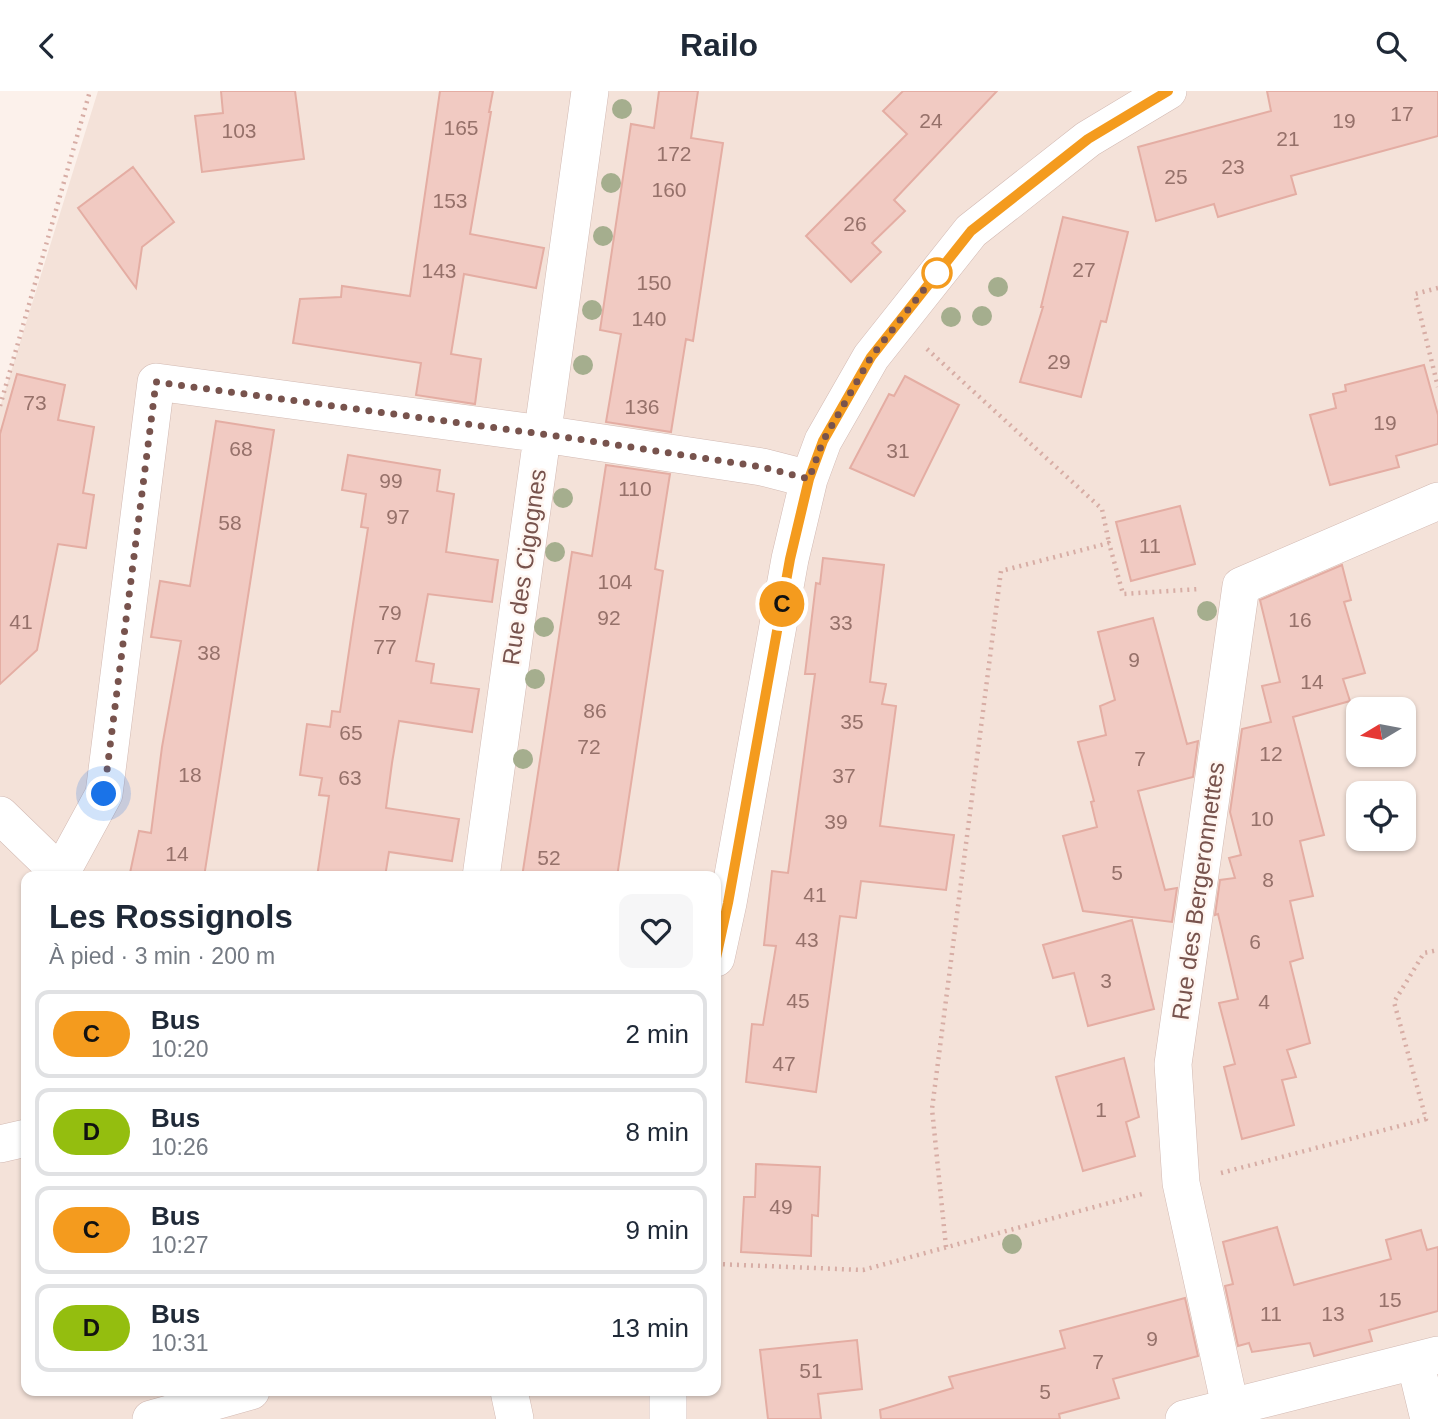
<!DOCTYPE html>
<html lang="fr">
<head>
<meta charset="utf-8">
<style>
	:root { --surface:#fff; --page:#f6f6f7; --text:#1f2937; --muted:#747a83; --line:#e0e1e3 }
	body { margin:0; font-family:Arial,sans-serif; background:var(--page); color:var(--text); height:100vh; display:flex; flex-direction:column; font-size:26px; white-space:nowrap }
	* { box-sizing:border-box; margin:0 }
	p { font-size:23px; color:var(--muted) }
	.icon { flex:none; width:38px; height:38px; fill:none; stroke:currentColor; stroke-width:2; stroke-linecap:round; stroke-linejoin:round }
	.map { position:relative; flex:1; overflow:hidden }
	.panel { position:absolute; left:21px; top:780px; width:700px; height:525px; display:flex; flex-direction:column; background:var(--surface); border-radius:14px; box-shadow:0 2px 5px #0004 }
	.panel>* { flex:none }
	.badge { padding:0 14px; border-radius:23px; font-size:24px; line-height:46px }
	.needle { width:46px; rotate:260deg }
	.tools { position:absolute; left:1346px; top:606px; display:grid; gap:14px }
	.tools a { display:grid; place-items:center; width:70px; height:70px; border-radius:14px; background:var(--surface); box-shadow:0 2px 5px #0004; font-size:35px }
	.you { position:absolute; width:35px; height:35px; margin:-18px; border:5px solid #fff; border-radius:50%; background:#1a73e8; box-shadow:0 0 0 10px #1a73e833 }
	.map>.badge { position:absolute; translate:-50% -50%; box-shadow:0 0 0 4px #fff }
	.round { display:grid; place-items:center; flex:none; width:74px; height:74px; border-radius:14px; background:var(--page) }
	.head { display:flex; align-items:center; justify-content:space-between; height:119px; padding:0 28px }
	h1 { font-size:33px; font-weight:800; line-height:52px }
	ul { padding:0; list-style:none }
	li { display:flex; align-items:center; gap:21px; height:88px; margin:0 14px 10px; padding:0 14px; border:4px solid var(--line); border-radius:14px }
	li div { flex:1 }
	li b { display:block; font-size:26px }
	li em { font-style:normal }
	li .badge { min-width:77px; font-weight:700; text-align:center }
	header { display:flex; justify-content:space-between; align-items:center; height:91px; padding:0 28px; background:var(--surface); font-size:32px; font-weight:800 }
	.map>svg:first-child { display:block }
	.residential { fill:#f4e2d9; fill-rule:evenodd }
	.building { fill:#f1cac2; stroke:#e4ada3; stroke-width:2 }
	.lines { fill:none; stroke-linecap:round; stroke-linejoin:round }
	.minor-casing { stroke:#d2b9b2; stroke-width:38 }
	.path { stroke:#d7ada5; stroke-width:4.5; stroke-dasharray:2 5; stroke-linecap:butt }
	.minor { stroke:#fff; stroke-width:37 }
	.tree { fill:#a5ae8e }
	.line-casing { stroke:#fff; stroke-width:16 }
	.line { stroke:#f49b1e; stroke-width:10 }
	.walk { stroke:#78534d; stroke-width:7; stroke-dasharray:0 12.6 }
	.stop-dot { fill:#fff; stroke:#f49b1e; stroke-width:3.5 }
	.labels { text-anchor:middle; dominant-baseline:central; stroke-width:5; stroke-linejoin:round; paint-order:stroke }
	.number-label { font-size:21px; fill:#96716a }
	.street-label { font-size:24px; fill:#78534d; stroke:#fff6f1 }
</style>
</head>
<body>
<header><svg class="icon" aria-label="back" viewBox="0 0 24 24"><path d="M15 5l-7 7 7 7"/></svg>Railo<svg class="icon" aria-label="search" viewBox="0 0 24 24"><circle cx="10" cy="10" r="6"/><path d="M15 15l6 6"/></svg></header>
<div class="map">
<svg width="1438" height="1328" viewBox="0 0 1438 1328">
	<rect width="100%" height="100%" fill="#fcf1eb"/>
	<!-- residential -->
	<path class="residential" d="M98 0H1438V1328H0V316ZM1358 618H1404V663H1358ZM1358 702H1404V747H1358ZM26 786H716V1300H26Z"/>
	<!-- building -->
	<path class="building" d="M221 0H295L304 68 202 81 195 25 223 22Z
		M440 0H493L489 21H491L470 143 544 157 536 197 464 183 451 263 481 268 475 313 416 304 421 272 293 252 300 208 341 206 342 195 410 205Z
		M659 0H698L691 47 723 52 693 250 686 248 671 341 606 331 621 243 600 239 631 33 654 37Z
		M903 0H997L894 109 905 120 872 152 881 161 851 191 806 145 907 43 883 20Z
		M1267 0H1438V45L1291 85 1296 103 1218 126 1214 113 1156 130 1138 56 1271 20Z
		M133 76 174 131 142 156 136 197 78 117Z
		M1063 126 1128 141 1106 231 1101 230 1081 306 1020 291 1043 216H1041Z
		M1424 274 1438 324V353L1396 365 1399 376 1330 394 1310 324 1336 317 1333 303 1346 300 1345 294Z
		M17 283 65 294 58 329 94 336 83 402 94 404 86 457 58 453 37 559 0 593V343Z
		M905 285 959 314 914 405 850 377 889 303 894 305Z
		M216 330 274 339 204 786H155L130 782 139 740 151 742 162 656 181 550 151 546 160 490 190 495Z
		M348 364 440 379 437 400 454 403 446 461 498 469 492 511 428 503 416 570 434 573 431 592 479 598 472 641 399 630 392 672 386 717 459 728 452 770 389 761 385 786H317L329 705 319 704 322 687 300 684 307 633 330 636 332 620 340 621 353 533 368 437 361 436 366 403 342 399Z
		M606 374 670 383 655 478 663 480 617 786H522L572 461 592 465Z
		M1180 415 1195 473 1131 490 1116 431Z
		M823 467 884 474 870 591 886 593 882 613 896 615 880 735 954 744 946 799 861 790 856 827 840 825 816 1001 746 991 752 933 763 934 776 855 764 854 772 780 788 782 815 583H805L816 492 820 493Z
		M1342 474 1351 509 1344 511 1365 582 1343 588 1350 610 1293 626 1324 744 1300 750 1313 805 1290 810 1303 867 1290 871 1310 952 1287 959 1296 986 1282 989 1294 1034 1242 1048 1224 976 1235 973 1219 912 1238 908 1218 823 1215 824 1220 789 1235 787 1229 767 1241 764 1230 721 1242 638 1271 631 1262 595 1280 591 1260 509Z
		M1153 527 1187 653 1198 650 1193 686 1138 700 1165 799 1177 797 1172 831 1083 820 1063 745 1097 736 1091 711 1094 710 1078 651 1106 644 1100 615 1115 609 1098 541Z
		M1132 829 1154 918 1088 935 1074 882 1053 887 1043 854Z
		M1124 967 1139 1026 1126 1031 1135 1065 1083 1080 1056 986Z
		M756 1073 820 1076 818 1125 812 1124 811 1165 741 1161 744 1106H755Z
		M1277 1136 1294 1194 1391 1168 1386 1149 1421 1139 1427 1159 1438 1156V1220L1369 1239 1372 1250 1314 1265 1310 1252 1252 1261 1249 1252 1238 1255 1225 1195 1233 1193 1223 1151Z
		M1185 1207 1198 1265 1113 1288 1119 1307 1059 1323 1060 1328H881L880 1319 953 1297 949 1286 1065 1257 1060 1240Z
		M857 1249 862 1298 818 1303 821 1328H768L760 1259Z"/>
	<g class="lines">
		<!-- minor casing -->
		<g class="minor-casing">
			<path id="minor" d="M0 724 64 786
				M61 782 104 703 156 291 543 343 762 376 809 388
				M481 786 590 0
				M716 867 728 812 790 468 809 388 823 350 871 266 971 140 1088 48 1168 0
				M0 1053 26 1047
				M1415 1270 1429 1328
				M509 1300 515 1328
				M668 1300V1328
				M1230 1315 1181 1092 1173 973 1241 495 1438 410
				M151 1328 251 1300
				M1184 1328 1438 1264"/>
		</g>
		<!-- path -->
		<path class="path" d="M1438 197 1415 203 1438 296
			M927 258 1102 418 1109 452
			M0 315 90 0
			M1221 1082 1426 1028 1394 911 1424 862 1438 859
			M946 1156 932 1018 1001 480 1109 452 1123 503 1199 498
			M716 1173 863 1179 1142 1103"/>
		<!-- minor -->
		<use href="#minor" class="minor"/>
	</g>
	<!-- trees -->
	<g class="tree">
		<circle cx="622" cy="18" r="10"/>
		<circle cx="611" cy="92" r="10"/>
		<circle cx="603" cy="145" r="10"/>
		<circle cx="998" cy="196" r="10"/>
		<circle cx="592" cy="219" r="10"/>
		<circle cx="982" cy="225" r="10"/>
		<circle cx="951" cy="226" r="10"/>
		<circle cx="583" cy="274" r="10"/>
		<circle cx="563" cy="407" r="10"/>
		<circle cx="555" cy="461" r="10"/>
		<circle cx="1207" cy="520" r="10"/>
		<circle cx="544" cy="536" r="10"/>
		<circle cx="535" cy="588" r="10"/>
		<circle cx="523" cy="668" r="10"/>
		<circle cx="1012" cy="1153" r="10"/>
	</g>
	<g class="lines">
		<!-- line casing -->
		<g class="line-casing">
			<path id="line" d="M716 867 728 812 790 468 809 388 823 350 871 266 971 140 1088 48 1168 0"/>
		</g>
		<!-- line -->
		<use href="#line" class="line"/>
		<!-- walk -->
		<path class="walk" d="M104 703 156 291 571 347 762 376 809 388 823 350 871 266 937 182"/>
	</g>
	<!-- markers -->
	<circle class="stop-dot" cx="937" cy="182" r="14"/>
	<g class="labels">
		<!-- number labels -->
		<g class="number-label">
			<text x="1402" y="22">17</text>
			<text x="931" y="29">24</text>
			<text x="1344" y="29">19</text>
			<text x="461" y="36">165</text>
			<text x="239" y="39">103</text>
			<text x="1288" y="47">21</text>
			<text x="674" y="62">172</text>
			<text x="1233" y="75">23</text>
			<text x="1176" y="85">25</text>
			<text x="669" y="98">160</text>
			<text x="450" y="109">153</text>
			<text x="855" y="132">26</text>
			<text x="1084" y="178">27</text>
			<text x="439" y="179">143</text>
			<text x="654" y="191">150</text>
			<text x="649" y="227">140</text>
			<text x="1059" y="270">29</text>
			<text x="35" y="311">73</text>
			<text x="642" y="315">136</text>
			<text x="1385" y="331">19</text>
			<text x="241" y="357">68</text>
			<text x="898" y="359">31</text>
			<text x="391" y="389">99</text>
			<text x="635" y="397">110</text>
			<text x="398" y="425">97</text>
			<text x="230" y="431">58</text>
			<text x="1150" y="454">11</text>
			<text x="615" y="490">104</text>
			<text x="390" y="521">79</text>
			<text x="609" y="526">92</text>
			<text x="1300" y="528">16</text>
			<text x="21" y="530">41</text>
			<text x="841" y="531">33</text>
			<text x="385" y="555">77</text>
			<text x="209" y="561">38</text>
			<text x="1134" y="568">9</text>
			<text x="1312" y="590">14</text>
			<text x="595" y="619">86</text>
			<text x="852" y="630">35</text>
			<text x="351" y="641">65</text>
			<text x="589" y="655">72</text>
			<text x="1271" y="662">12</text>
			<text x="1140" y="667">7</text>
			<text x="190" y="683">18</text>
			<text x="844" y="684">37</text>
			<text x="350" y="686">63</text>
			<text x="1262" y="727">10</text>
			<text x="836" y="730">39</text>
			<text x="177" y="762">14</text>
			<text x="549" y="766">52</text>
			<text x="1117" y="781">5</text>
			<text x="1268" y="788">8</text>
			<text x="815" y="803">41</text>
			<text x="807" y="848">43</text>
			<text x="1255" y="850">6</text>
			<text x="1106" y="889">3</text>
			<text x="798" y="909">45</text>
			<text x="1264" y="910">4</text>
			<text x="784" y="972">47</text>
			<text x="1101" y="1018">1</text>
			<text x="781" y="1115">49</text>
			<text x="1390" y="1208">15</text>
			<text x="1271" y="1222">11</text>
			<text x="1333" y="1222">13</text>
			<text x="1152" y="1247">9</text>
			<text x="1098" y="1270">7</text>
			<text x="811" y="1279">51</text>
			<text x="1045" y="1300">5</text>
		</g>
		<!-- street labels -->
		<g class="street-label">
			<text transform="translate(524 476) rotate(-82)">Rue des Cigognes</text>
			<text transform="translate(1198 800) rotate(-82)">Rue des Bergeronnettes</text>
		</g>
	</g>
</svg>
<div class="tools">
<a><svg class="needle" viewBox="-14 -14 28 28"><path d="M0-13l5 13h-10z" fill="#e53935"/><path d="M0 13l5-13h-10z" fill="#747a83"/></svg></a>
<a><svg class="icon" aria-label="locate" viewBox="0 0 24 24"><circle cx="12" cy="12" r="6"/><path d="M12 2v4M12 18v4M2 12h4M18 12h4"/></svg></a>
</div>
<div class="you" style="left:104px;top:703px"></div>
<b class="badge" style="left:782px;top:513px;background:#f49b1e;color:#111">C</b>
<section class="panel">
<div class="head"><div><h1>Les Rossignols</h1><p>À pied · 3 min · 200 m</p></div><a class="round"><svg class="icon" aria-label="heart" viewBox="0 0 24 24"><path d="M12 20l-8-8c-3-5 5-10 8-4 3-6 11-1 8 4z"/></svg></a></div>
<ul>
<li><span class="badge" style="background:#f49b1e;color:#111">C</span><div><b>Bus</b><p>10:20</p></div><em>2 min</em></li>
<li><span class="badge" style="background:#94be0f;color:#111">D</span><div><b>Bus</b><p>10:26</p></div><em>8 min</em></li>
<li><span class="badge" style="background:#f49b1e;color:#111">C</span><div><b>Bus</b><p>10:27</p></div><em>9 min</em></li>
<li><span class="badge" style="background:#94be0f;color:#111">D</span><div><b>Bus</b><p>10:31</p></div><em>13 min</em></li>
</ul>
</section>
</div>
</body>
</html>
